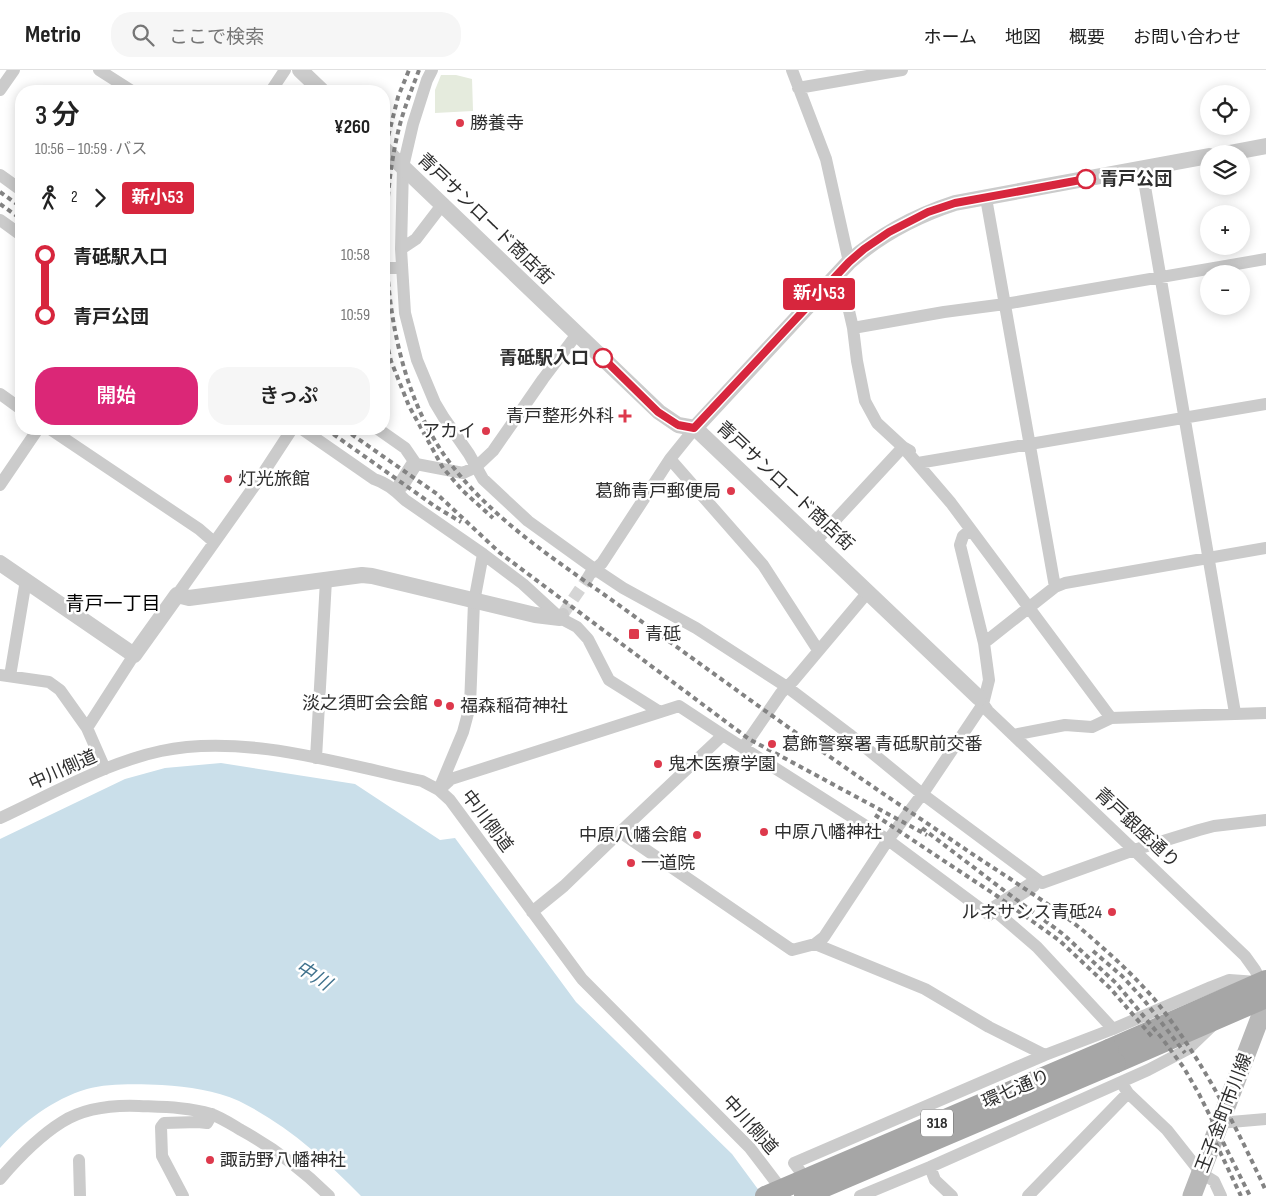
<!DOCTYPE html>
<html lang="ja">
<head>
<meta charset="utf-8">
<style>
	:root { --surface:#fff; --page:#f6f6f6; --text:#222; --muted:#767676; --line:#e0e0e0; --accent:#db2777 }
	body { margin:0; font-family:"Sofia Sans Condensed","Noto Sans JP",sans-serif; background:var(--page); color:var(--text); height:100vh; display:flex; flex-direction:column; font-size:19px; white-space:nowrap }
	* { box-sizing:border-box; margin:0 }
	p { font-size:16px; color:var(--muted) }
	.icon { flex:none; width:28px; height:28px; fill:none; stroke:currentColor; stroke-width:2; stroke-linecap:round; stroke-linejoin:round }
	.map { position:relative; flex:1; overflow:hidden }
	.details { position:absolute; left:15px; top:15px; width:375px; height:350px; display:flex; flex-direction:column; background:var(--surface); border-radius:20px; box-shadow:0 2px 12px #0003 }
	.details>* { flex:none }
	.badge { padding:0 10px; border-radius:4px; font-size:18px; line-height:32px }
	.controls { position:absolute; left:1200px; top:15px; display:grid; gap:10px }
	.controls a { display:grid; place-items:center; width:50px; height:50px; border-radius:50%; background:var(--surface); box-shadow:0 2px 12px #0003; font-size:25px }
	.map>.badge { position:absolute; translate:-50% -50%; box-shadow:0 0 0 2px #fff }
	.legs { display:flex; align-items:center; gap:8px; height:55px; padding:0 20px; font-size:16px }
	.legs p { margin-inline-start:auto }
	.overview { display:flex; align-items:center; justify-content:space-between; height:85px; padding:0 20px }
	h1 { font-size:28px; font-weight:600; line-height:38px }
	.primary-button { display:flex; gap:10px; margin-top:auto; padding:10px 20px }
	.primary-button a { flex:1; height:58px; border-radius:20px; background:var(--accent); color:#fff; font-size:20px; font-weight:600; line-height:58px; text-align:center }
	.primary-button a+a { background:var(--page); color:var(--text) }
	ul { padding:0 20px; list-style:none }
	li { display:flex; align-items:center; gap:18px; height:60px; font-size:19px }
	li i { display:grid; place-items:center; width:8px; height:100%; margin:0 6px; background:currentColor }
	li i::after { content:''; width:12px; height:12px; margin:-6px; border:4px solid; border-radius:50%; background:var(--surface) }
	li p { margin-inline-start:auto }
	li:first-child i { background:linear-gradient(#0000 50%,currentColor 0) }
	li:last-child i { background:linear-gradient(currentColor 50%,#0000 0) }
	header { display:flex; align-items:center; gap:30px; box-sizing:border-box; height:70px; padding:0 25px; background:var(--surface); border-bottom:1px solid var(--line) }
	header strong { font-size:24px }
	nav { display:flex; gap:28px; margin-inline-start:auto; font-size:18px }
	.search { width:350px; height:45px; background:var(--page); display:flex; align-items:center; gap:12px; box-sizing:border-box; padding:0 18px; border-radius:20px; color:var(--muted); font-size:19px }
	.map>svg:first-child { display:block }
	.green { fill:#e5ebdd }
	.water { fill:#cadfea }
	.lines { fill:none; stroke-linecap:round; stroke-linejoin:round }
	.minor-tunnel { stroke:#d5d5d5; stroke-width:12; stroke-dasharray:12 6; stroke-linecap:butt }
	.minor { stroke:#cbcbcb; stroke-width:12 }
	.tertiary { stroke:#cbcbcb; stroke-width:16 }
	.secondary { stroke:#b8b8b8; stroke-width:19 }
	.primary { stroke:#a6a6a6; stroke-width:20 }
	.rail { stroke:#838383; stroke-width:4; stroke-dasharray:5 4; stroke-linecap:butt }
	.primary-bridge { stroke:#a6a6a6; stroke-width:20 }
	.line-1-casing { stroke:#fff; stroke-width:11 }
	.line-1 { stroke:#d7263d; stroke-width:8 }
	.poi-dot { fill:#dd394c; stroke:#fff; stroke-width:2 }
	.stop-1-dot { fill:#fff; stroke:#d7263d; stroke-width:2.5 }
	.labels { text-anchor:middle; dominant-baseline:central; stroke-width:5; stroke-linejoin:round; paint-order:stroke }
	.shield { fill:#fff; stroke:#6d6d6d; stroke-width:1 }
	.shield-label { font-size:16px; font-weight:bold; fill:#2e2e2e }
	.poi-label { font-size:18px; fill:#2e2e2e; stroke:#fff; text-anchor:start }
	.stop-label { font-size:18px; font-weight:bold; fill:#2e2e2e; stroke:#fff; text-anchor:start }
	.street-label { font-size:18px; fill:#2e2e2e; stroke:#fff }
	.neighbourhood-label { font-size:19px; fill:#000; stroke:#fff }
	.water-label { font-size:19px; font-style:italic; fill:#40728d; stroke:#fff }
</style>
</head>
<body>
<header>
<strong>Metrio</strong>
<div class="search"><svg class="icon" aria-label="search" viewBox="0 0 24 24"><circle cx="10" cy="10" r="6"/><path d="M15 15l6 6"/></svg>ここで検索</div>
<nav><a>ホーム</a><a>地図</a><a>概要</a><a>お問い合わせ</a></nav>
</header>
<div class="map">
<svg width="1266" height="1126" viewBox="0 0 1266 1126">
	<rect width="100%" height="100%" fill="#fff"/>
	<!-- green -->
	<path class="green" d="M441 5H456L472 9 473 41 435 43V20Z"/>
	<!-- water -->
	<path class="water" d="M221 693 355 714 440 770 455 768 576 932 732 1084 763 1126H361C325 1089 286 1054 239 1031 215 1020 189 1017 162 1015 140 1014 108 1013 87 1019 53 1029 23 1052 0 1078V769L125 709 165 698Z"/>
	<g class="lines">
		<!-- minor-tunnel -->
		<path class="minor-tunnel" d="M563 544 587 509"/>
		<!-- minor -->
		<path class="minor" d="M99 0 132 21
			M432 0 427 10 413 54 403 97 401 179 405 243 417 290 435 333 444 348 469 384 483 409 528 451 596 500 623 518 696 558 787 617 849 664 921 723 1042 813 1134 780 1199 760 1214 756 1266 750
			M792 0 826 89 849 192
			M798 18 902 0
			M0 20 14 0
			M271 21 285 0
			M1142 99 1235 643
			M0 105 21 120
			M986 128 1055 517
			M0 150 21 165
			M401 179 416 169 442 135
			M384 198H401
			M840 202 853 258 857 291 865 331 877 353 903 377 910 381
			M853 258 944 242 1005 234 1266 189
			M0 324 21 339
			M50 359 199 459 214 472
			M302 359 374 409C387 413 396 421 405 430L483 484 523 514 560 548
			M378 359 405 378 416 394 463 403 476 397 493 381 543 309 577 264
			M670 389 763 495 818 580
			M918 393 1266 334
			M0 415 38 359
			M815 472 903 377 951 433 1111 648
			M587 509 590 504 602 493 670 389 695 358
			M177 525 260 408 292 359
			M563 544 560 548 577 557 588 569 609 610 660 642
			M984 573 1055 517 1065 513 1266 478
			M0 605 49 612 60 620 87 658
			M10 606 26 510
			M979 628 988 641 1245 886 1255 900 1264 917
			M1013 665 1065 655 1092 657 1111 648 1266 643
			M743 678 781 623 794 610 868 522
			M316 688 326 510
			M105 699 87 658 134 585
			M440 717 463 662 470 636 474 532 483 484
			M439 720 451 709 679 636 723 665
			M0 748C52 724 105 693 161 681 239 664 332 691 408 708L422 711 439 720 450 730 582 909 750 1078 785 1124
			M620 762 723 665 888 770 989 845 996 838
			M994 840 1037 877 1113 959
			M532 842 564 816 620 762 792 880 815 874 824 867 888 770 926 719 983 634 989 610 984 573 960 475 963 466 970 460
			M815 874 925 919 989 957 1045 985
			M1121 1012 1128 1023 1167 1060 1201 1103 1214 1111 1221 1126
			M1219 1053 1266 1049
			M79 1090 80 1126
			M930 1097 935 1110 952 1126
			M0 1109C18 1088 38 1067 62 1052 84 1038 113 1035 139 1036 163 1037 188 1037 211 1044 222 1048 231 1054 241 1060 274 1078 303 1100 329 1126
			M809 1113 794 1093 1045 985 1113 959 1211 917 1229 910 1257 912
			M183 1126 162 1086 161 1057 164 1053 198 1052 207 1053 212 1044
			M860 1126 930 1097 1148 1000 1188 979 1212 956
			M1028 1126 1128 1023"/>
		<!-- tertiary -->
		<path class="tertiary" d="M300 0 322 21
			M384 79 659 342 678 355 695 358 979 628
			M1224 84 1266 76
			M695 358 849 192C881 164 915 146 955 133L1209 86
			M401 415 413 396
			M0 493 134 585 177 525 189 528 362 505 372 506 535 545 560 548
			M996 838 1032 815"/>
		<!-- secondary -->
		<path class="secondary" d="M1192 1126 1266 932"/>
		<!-- primary -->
		<path class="primary" d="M1109 979 1266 910
			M1116 993 1266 928"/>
		<!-- rail -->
		<path class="rail" d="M419 0C412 19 404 38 399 58 374 159 384 302 447 389 494 453 564 495 627 541 716 605 804 670 894 731 933 757 970 783 1009 808 1038 828 1069 847 1095 871 1116 889 1137 909 1155 930 1201 987 1235 1054 1266 1121
			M384 83 398 27 409 0
			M0 122 21 137
			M0 134 21 149
			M384 262 391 291 409 336 443 398 463 421 493 448
			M326 359 436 437 461 452
			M344 359 437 424 500 483 749 669 927 765
			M875 745 997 826 1060 871 1110 918 1154 969
			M922 758 1006 822 1063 864 1116 913 1161 967 1184 998 1199 1024 1250 1126
			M1093 881 1122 906 1144 930 1185 983
			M1212 1065 1241 1126"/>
		<!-- primary-bridge -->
		<path class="primary-bridge" d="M765 1126 1109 979
			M804 1126 1116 993"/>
	</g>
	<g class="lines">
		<!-- line-1 casing -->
		<g class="line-1-casing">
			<path id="line-1" d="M603 288 658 342 678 355 694 358 849 192 864 179 889 162 928 142 955 133 1086 109"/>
		</g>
		<!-- line-1 -->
		<use href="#line-1" class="line-1"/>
	</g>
	<!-- markers -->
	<g class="poi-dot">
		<circle cx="460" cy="53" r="5"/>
		<path d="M622.5 338.5h5v5h5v5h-5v5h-5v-5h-5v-5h5z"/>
		<circle cx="486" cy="361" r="5"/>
		<circle cx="228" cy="409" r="5"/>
		<circle cx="731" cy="421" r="5"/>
		<rect x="628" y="558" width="12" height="12" rx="2.5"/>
		<circle cx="438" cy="633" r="5"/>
		<circle cx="450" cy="636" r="5"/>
		<circle cx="772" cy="674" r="5"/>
		<circle cx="658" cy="694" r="5"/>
		<circle cx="764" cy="762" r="5"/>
		<circle cx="697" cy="765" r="5"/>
		<circle cx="631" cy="793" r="5"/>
		<circle cx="1112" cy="842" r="5"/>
		<circle cx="210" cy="1090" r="5"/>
	</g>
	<g class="stop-1-dot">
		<circle cx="1086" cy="109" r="9"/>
		<circle cx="603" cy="288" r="9"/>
	</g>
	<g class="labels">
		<!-- shield labels -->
		<rect class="shield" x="921" y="1039.5" width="32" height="27" rx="4"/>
		<g class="shield-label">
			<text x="937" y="1053">318</text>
		</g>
		<!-- poi labels -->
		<g class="poi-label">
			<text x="470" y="53">勝養寺</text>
			<text x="614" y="346" text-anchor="end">青戸整形外科</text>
			<text x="476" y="361" text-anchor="end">アカイ</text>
			<text x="238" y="409">灯光旅館</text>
			<text x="721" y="421" text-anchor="end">葛飾青戸郵便局</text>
			<text x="645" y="564">青砥</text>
			<text x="428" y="633" text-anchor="end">淡之須町会会館</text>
			<text x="460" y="636">福森稲荷神社</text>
			<text x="782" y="674">葛飾警察署 青砥駅前交番</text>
			<text x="668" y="694">鬼木医療学園</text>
			<text x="774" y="762">中原八幡神社</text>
			<text x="687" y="765" text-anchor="end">中原八幡会館</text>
			<text x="641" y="793">一道院</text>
			<text x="1102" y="842" text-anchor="end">ルネサンス青砥24</text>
			<text x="220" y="1090">諏訪野八幡神社</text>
		</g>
		<!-- stop labels -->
		<g class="stop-label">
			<text x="1100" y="109">青戸公団</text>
			<text x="589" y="288" text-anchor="end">青砥駅入口</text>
		</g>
		<!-- street labels -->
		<g class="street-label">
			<text transform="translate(485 149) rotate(44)">青戸サンロード商店街</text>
			<text transform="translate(785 416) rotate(43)">青戸サンロード商店街</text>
			<text transform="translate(63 700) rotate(-24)">中川側道</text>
			<text transform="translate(487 751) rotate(53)">中川側道</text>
			<text transform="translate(1137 758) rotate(43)">青戸銀座通り</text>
			<text transform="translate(1016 1019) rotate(-23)">環七通り</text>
			<text transform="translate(1224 1043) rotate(-69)">王子金町市川線</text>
			<text transform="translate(750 1055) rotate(48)">中川側道</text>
		</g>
		<!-- neighbourhood labels -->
		<g class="neighbourhood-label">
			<text x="113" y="534">青戸一丁目</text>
		</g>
		<!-- water labels -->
		<g class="water-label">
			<text transform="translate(313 906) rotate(32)">中川</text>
		</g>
	</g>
</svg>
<div class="controls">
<a><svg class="icon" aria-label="locate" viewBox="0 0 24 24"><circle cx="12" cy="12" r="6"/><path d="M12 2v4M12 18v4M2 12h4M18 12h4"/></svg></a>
<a><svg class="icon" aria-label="layers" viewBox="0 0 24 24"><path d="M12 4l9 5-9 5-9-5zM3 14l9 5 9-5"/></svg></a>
<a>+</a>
<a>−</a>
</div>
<b class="badge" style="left:819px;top:224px;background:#d7263d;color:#fff">新小53</b>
<section class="details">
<div class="overview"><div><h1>3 分</h1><p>10:56 – 10:59 · バス</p></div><b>¥260</b></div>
<div class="legs"><svg class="icon" aria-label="walk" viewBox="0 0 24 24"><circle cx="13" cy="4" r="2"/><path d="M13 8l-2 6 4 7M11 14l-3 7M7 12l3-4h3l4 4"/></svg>2<svg class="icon" aria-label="forward" viewBox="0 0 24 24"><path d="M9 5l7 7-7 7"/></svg><b class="badge" style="background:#d7263d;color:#fff">新小53</b></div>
<ul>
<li><i style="color:#d7263d"></i><b>青砥駅入口</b><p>10:58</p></li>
<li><i style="color:#d7263d"></i><b>青戸公団</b><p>10:59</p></li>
</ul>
<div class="primary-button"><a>開始</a><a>きっぷ</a></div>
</section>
</div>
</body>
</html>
